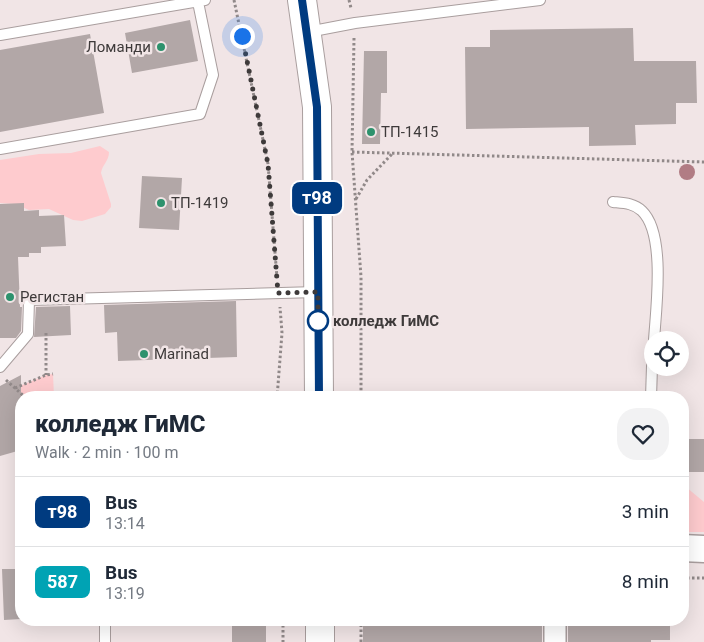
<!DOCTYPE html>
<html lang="en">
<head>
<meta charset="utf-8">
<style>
	:root { --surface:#fff; --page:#f2f2f3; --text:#1f2937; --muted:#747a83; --line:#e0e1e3 }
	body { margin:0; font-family:Roboto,sans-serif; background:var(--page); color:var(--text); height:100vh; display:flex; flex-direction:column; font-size:19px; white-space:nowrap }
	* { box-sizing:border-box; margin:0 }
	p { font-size:16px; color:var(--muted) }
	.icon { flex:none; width:28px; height:28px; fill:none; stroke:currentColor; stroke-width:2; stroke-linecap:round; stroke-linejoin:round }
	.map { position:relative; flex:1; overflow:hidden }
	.panel { position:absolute; left:15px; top:391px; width:674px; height:235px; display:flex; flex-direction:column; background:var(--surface); border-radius:20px; box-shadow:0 5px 20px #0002 }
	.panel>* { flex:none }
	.badge { padding:0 10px; border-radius:8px; font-size:18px; line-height:32px }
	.fabs { position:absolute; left:644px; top:331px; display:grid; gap:10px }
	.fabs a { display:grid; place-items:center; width:45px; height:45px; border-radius:50%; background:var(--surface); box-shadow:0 5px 20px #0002; font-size:25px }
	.you { position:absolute; width:25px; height:25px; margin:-12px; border:4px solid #fff; border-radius:50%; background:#1a73e8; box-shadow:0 0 0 8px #1a73e833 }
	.map>.badge { position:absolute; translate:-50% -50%; box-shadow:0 0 0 2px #fff }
	.round { display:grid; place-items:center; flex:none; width:52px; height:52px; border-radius:20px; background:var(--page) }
	.head { display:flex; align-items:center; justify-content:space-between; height:85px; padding:0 20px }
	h1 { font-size:24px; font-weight:800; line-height:38px }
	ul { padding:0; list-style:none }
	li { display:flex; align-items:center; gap:15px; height:70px; padding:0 20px; border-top:1px solid var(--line) }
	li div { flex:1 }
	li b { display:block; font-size:19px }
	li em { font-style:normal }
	li .badge { min-width:55px; font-weight:700; text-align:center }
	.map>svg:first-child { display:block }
	.green { fill:#fecbce }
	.building { fill:#b2a7a7 }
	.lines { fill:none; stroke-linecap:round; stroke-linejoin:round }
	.service-casing { stroke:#a99e9e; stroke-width:12 }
	.minor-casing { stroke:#a99e9e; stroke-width:24 }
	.tertiary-casing { stroke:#a99e9e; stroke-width:29 }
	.primary-casing { stroke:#a99e9e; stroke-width:30 }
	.path { stroke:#918989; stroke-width:3; stroke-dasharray:2.5 2.5; stroke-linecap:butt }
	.service { stroke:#fff; stroke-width:10 }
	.minor { stroke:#fff; stroke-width:21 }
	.tertiary { stroke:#fff; stroke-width:26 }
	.primary { stroke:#fff; stroke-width:28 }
	.tree { fill:#b17c84 }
	.line-casing { stroke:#fff; stroke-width:11 }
	.line { stroke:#003b80; stroke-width:8 }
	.walk { stroke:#3e3a3a; stroke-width:5; stroke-dasharray:0 9 }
	.poi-dot { fill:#2d926d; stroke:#f1e5e6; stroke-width:2 }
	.stop-dot { fill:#fff; stroke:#003b80; stroke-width:2.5 }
	.labels { text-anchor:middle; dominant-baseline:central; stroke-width:5; stroke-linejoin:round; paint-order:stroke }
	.poi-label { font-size:15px; fill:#3e3a3a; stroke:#f1e5e6; text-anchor:start }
	.stop-label { font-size:15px; font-weight:bold; fill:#3e3a3a; stroke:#f1e5e6; text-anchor:start }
</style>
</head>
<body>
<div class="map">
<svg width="704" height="642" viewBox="0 0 704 642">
	<rect width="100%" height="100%" fill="#f1e5e6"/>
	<!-- green -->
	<path class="green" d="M100 146 109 152C109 161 102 165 101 173L111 204V207L105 214 82 221 73 220 49 209 29 210 15 204 0 203V160L39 154 71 153Z
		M53 374 54 397H26L15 388 46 375Z
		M683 486 686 487 704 502V532H683Z"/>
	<!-- building -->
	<path class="building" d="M190 20 198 61 132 73 125 33Z
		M633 28 634 61H696L697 103H676V124L635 125 636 145 589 146V127L466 129 465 47H490V30Z
		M90 34 104 113 0 132V50Z
		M364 51H387V93H381L380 144H362Z
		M142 176 182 178 179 230 139 228Z
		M24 203V211L39 210V216L64 215 66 246 41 247V253H29V257H18L20 307H22L21 331 16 338H0V204Z
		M236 301 237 357 118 361 117 332 105 333 104 305Z
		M70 306 71 335 34 337 36 307Z
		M21 375V450L0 456V386Z
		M682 439H704V472H682Z
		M2 569H21V619L4 620Z
		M232 620H266V642H232Z
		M363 620H542V642H363Z
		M568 620H670V640H651V642H568Z"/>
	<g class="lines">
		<!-- service casing -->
		<g class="service-casing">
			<path id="service" d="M308 32 355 23 540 0
				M0 35 205 0
				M0 149 200 114 213 75 198 2
				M613 202C623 203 634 203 642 211 666 234 656 309 654 340
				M0 367 28 334 29 300 317 292
				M651 398 652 366
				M105 642V620"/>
		</g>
		<!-- minor casing -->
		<g class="minor-casing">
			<path id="minor" d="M555 642V620"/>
		</g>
		<!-- tertiary casing -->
		<g class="tertiary-casing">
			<path id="tertiary" d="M682 548 704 549"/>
		</g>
		<!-- primary casing -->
		<g class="primary-casing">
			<path id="primary" d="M302 0 317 107 319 398
				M320 620V642"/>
		</g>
		<!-- path -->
		<path class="path" d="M234 0 268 164 277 278
			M349 0 351 8
			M354 38 352 152 361 277V398
			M352 152 704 162
			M356 199 367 180 392 154
			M46 333V375
			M6 380 26 398
			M15 388 46 375 53 374
			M277 398 282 333 280 307
			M682 578H704
			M283 620V642
			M361 642V620"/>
		<!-- service -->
		<use href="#service" class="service"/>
		<!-- minor -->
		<use href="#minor" class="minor"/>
		<!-- tertiary -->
		<use href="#tertiary" class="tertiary"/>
		<!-- primary -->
		<use href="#primary" class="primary"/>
	</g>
	<!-- trees -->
	<circle class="tree" cx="687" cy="172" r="8"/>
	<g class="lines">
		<!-- line casing -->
		<g class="line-casing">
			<path id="line" d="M302 0 317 107 319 398"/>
		</g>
		<!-- line -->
		<use href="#line" class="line"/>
		<!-- walk -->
		<path class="walk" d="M242 36 268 164 278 293 318 292V326V321"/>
	</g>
	<!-- markers -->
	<g class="poi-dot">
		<circle cx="161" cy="47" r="5"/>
		<circle cx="371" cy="132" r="5"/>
		<circle cx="161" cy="203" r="5"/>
		<circle cx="10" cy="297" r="5"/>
		<circle cx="144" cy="354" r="5"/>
	</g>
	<circle class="stop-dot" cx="318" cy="321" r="10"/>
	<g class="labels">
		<!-- poi labels -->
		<g class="poi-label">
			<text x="151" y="47" text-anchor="end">Ломанди</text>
			<text x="381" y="132">ТП-1415</text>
			<text x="171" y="203">ТП-1419</text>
			<text x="20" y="297">Регистан</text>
			<text x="154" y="354">Marinad</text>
		</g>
		<!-- stop labels -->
		<g class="stop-label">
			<text x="333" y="321">колледж ГиМС</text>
		</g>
	</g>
</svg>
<div class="fabs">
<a><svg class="icon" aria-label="locate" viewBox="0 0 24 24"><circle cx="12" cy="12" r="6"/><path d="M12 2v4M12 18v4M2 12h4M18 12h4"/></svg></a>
</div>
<div class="you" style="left:242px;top:36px"></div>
<b class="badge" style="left:317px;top:198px;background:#003b80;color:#fff">т98</b>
<section class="panel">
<div class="head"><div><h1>колледж ГиМС</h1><p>Walk · 2 min · 100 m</p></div><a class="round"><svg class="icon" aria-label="heart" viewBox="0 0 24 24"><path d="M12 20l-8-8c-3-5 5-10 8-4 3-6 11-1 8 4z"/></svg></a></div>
<ul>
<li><span class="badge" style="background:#003b80;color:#fff">т98</span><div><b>Bus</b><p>13:14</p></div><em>3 min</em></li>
<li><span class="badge" style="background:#00a3b4;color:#fff">587</span><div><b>Bus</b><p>13:19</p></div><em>8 min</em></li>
</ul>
</section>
</div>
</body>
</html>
